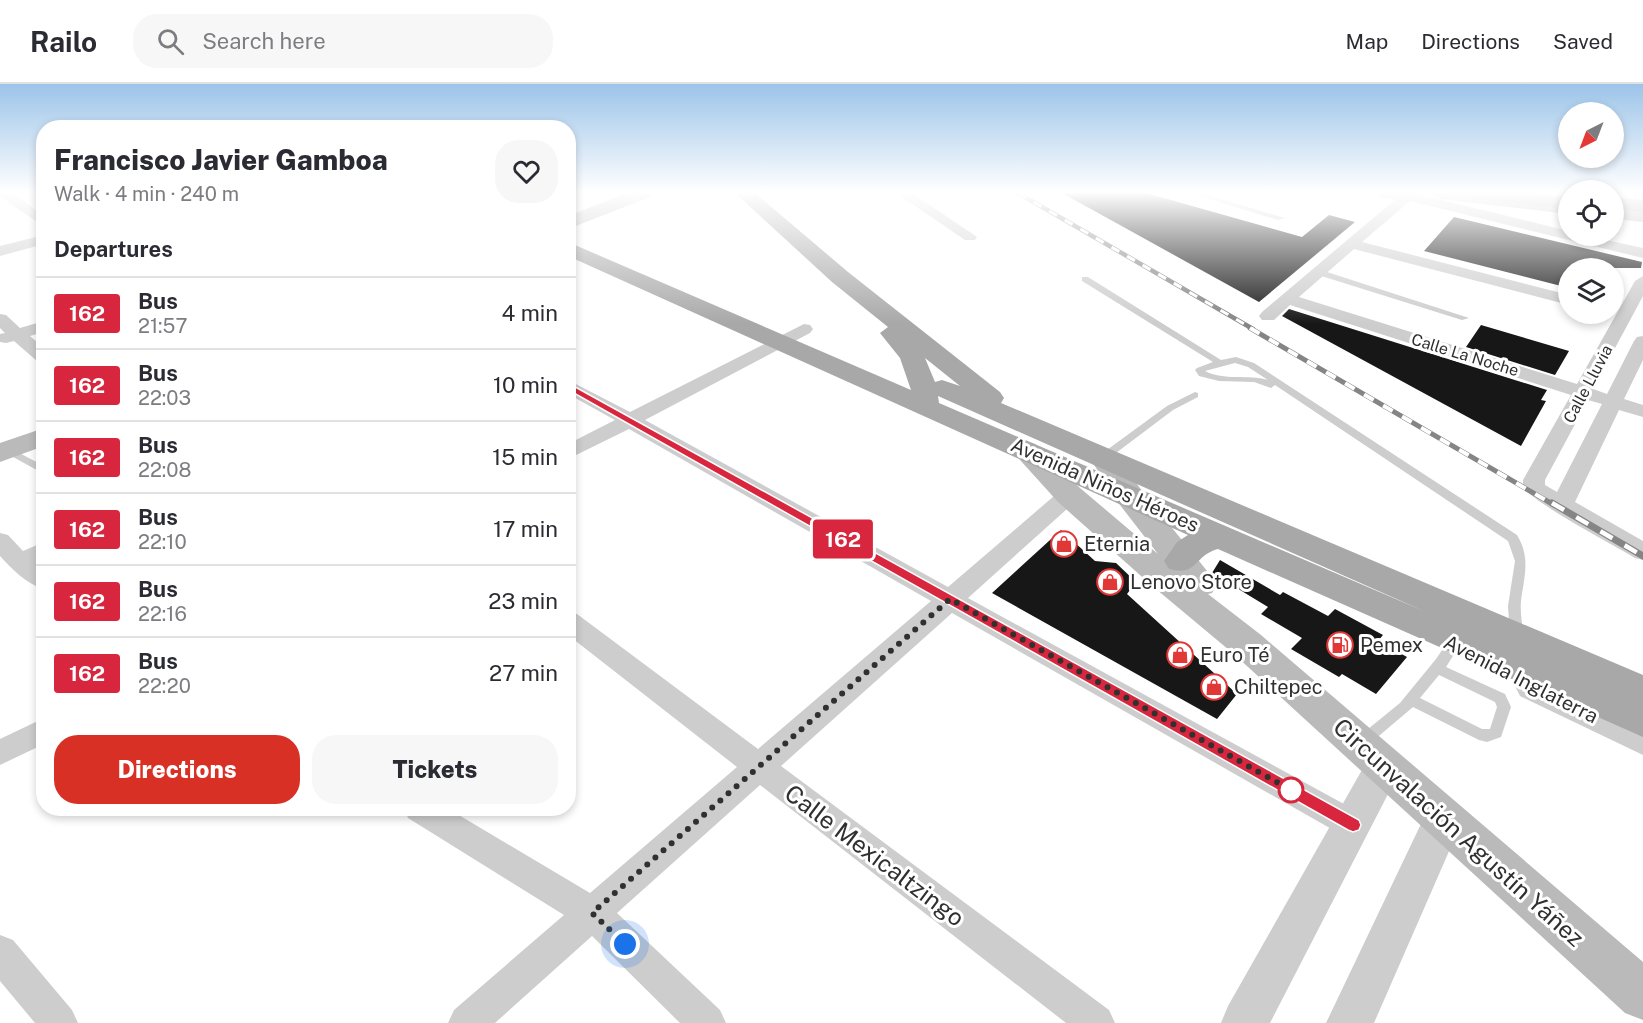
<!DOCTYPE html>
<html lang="en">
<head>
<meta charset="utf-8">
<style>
	:root { --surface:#fff; --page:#f7f7f7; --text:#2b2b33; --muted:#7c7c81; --line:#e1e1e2; --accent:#d93025 }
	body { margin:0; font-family:"Public Sans",sans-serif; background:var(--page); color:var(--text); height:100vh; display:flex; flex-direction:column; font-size:22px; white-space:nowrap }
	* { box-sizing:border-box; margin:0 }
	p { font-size:20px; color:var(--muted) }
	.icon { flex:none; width:33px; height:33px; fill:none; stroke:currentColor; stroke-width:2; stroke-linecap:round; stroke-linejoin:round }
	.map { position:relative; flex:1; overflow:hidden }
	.panel { position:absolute; left:36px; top:36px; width:540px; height:696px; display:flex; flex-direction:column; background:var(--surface); border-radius:24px; box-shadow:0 3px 9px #0003 }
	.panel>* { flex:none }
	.badge { padding:0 12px; border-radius:4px; font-size:21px; line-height:39px }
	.needle { width:39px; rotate:222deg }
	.fabs { position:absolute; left:1558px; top:18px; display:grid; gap:12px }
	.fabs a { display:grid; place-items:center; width:66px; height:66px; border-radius:50%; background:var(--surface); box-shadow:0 3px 9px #0003; font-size:30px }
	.you { position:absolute; width:30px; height:30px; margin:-15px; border:4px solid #fff; border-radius:50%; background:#1a73e8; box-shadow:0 0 0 9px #1a73e833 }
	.map>.badge { position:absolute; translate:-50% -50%; box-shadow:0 0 0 3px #fff }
	h2 { padding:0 18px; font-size:22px; line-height:54px }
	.round { display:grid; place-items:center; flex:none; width:63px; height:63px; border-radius:24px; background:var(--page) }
	.head { display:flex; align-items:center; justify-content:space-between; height:102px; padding:0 18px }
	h1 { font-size:28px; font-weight:800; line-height:45px }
	.button { display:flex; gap:12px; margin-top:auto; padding:12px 18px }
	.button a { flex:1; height:69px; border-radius:24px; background:var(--accent); color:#fff; font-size:24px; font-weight:800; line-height:69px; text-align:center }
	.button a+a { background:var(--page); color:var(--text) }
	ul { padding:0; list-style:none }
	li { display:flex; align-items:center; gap:18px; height:72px; padding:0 18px; border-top:2px solid var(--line) }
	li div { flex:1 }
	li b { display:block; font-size:22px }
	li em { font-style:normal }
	li .badge { min-width:66px; font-weight:700; text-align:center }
	header { display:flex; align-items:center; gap:36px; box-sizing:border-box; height:84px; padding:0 30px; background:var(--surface); border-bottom:2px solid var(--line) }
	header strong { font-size:28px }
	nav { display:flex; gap:33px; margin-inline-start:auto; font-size:21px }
	.search { width:420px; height:54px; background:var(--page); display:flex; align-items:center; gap:15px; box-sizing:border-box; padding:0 21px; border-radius:24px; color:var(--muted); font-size:22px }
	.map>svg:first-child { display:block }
	.building { fill:#171717 }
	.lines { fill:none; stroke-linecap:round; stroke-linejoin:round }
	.service { fill:#cdcdcd; fill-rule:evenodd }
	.minor { fill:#cdcdcd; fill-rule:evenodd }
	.tertiary { fill:#cdcdcd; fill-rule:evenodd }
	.secondary { fill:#bababa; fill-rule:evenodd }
	.primary { fill:#a8a8a8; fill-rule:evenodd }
	.rail-far2-casing { stroke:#858585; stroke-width:4.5 }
	.rail-far1-casing { stroke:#858585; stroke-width:5 }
	.rail-casing { stroke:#858585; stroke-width:7 }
	.rail-far2 { stroke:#fff; stroke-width:3; stroke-dasharray:9; stroke-linecap:butt }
	.rail-far1 { stroke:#fff; stroke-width:4; stroke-dasharray:11; stroke-linecap:butt }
	.rail { stroke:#fff; stroke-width:4.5; stroke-dasharray:14; stroke-linecap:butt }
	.line { fill:#d7263d; stroke:#fff; stroke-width:1.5 }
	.walk { stroke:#303030; stroke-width:6; stroke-dasharray:0 10.8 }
	.stop-dot { fill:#fff; stroke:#d7263d; stroke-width:3 }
	.labels { text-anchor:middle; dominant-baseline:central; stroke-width:6; stroke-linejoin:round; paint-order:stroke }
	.far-street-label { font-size:16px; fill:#303030; stroke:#fff }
	.street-label { font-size:20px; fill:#303030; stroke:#fff }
	.poi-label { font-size:20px; fill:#303030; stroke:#fff; text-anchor:start }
	.near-street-label { font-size:24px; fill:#303030; stroke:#fff }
</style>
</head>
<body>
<header>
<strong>Railo</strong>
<div class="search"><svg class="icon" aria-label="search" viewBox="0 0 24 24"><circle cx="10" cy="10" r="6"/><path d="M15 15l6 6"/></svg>Search here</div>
<nav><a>Map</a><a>Directions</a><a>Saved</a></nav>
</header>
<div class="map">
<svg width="1643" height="939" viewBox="0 0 1643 939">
	<rect width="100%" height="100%" fill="#fff"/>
	<!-- building -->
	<path class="building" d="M1062 109H1146L1302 153 1329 131 1355 138 1259 218Z
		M1454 133 1642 178 1641 184H1569V204L1424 167Z
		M1289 225 1547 306 1541 316 1546 317 1521 362 1282 232Z
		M1481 241 1569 267 1555 291 1466 263Z
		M1061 446 1095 477 1116 479 1136 498 1127 510 1237 610 1217 635 992 509Z
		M1220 476 1280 511 1283 508 1328 532 1335 525 1383 551 1378 557 1407 573 1376 610 1342 590 1339 593 1291 565 1302 554 1261 530 1268 523 1212 489Z"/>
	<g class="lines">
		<!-- service -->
		<path class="service" d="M1190 109H1200L1285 134 1278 136Z
			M1315 186H1321L1469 234 1462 236 1315 190Z
			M1082 193H1088L1221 276 1236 273 1254 279 1517 451C1531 474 1524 493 1521 517 1520 528 1522 540 1524 551L1522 554H1512L1510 551 1508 522 1515 477 1508 457 1275 301 1271 304 1254 298 1219 297 1199 292 1195 286 1197 284 1213 278 1082 197ZM1235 279 1248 283 1268 296C1248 290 1224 297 1205 287Z
			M1195 308 1198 309V313L1173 326 1108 375H1100L1099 373 1100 371 1167 322Z
			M8 363 44 382V390L4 368 3 366 4 364Z
			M1456 551 1461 553 1463 556 1446 583 1505 610 1511 623 1501 653 1487 658 1479 656 1413 623 1367 662 1362 664 1357 662 1355 658 1357 654 1400 619 1436 575 1451 553ZM1439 591 1495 618 1497 623 1490 645H1482L1420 614Z"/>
		<!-- minor -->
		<path class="minor" d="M0 109H13L44 132V143L0 112Z
			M896 109H912L977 153 975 156H965Z
			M1388 109H1412L1569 147V152H1588L1643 164V174L1410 117 1362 158 1569 211V221L1354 165 1299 213 1577 300 1635 197 1643 192V212L1593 305 1607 310 1634 257 1637 253 1643 252V276L1624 315 1643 321V333L1619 326 1575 418 1643 457V476L1635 474C1612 460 1535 420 1523 403V396L1571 311 1290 221 1274 236H1262L1259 232 1262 228 1397 114ZM1588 316 1602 320 1557 408 1545 401V396Z
			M44 151V160L0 172V162Z
			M0 230 6 231 20 244 44 237V248L30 252 44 264V279L38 278 14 257 6 259 0 258V250L5 249 0 244Z
			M804 240 810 241 813 245 810 249 645 336 948 503 1061 406 1069 404 1077 406 1080 411 1077 416 968 514 1364 731 1369 741 1364 751 1353 755 1342 751 952 529 781 682 1109 926 1115 939H1066L760 701 617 829 720 926 726 939H680L592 852 495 939H448L454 926 564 831 408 734 404 724H447L590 809 737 683 568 551V528L577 530 758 665 931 517 629 345 568 375V360L615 336 568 310V296L630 328Z
			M0 449 8 451 23 467 44 458V477L38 480 44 484V505C26 500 12 485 0 472Z
			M44 634V660L0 681V655Z
			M0 851 13 856 72 926 78 939H35L0 897Z"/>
		<!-- tertiary -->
		<path class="tertiary" d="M1532 588 1643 639V671L1520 612 1515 602 1520 592Z
			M1384 665 1397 670 1403 681 1270 939H1221L1228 922 1371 670Z
			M1444 716 1458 721 1464 733 1374 939H1326L1430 721Z"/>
		<!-- secondary -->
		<path class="secondary" d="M627 109H652L650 113 568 145V132Z
			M1379 109H1414L1416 112 1414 116 1407 118 1381 113Z
			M1432 109H1488L1569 118V130L1441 115 1434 113Z
			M1614 123 1643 126V138L1614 135Z
			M44 344V362L0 378V359Z
			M1025 357 1035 360 1080 404 1158 470 1120 421 1089 373 1094 367 1104 364 1114 367 1142 407 1212 493 1217 501 1212 509 1208 510 1261 551 1643 878V936L1625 929 1235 571 1150 500 1058 418 1011 366 1015 360Z"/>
		<!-- primary -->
		<path class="primary" d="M735 109H755L848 188 1000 308 1004 314 1001 319 1643 591V653L1218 465C1194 471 1198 493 1169 485L1164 477 1177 458 1188 451 568 172V158L911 306 900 274 880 249 888 243 832 198ZM925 274 960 302 942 296 935 298ZM938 312 1426 528 939 319Z
			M1470 109H1529L1569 113V125L1479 115 1472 113Z
			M1614 113 1643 116V128L1614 125Z"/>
		<!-- rail-far2 casing -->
		<g class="rail-far2-casing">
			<path id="rail-far2" d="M1018 109 1253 245"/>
		</g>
		<!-- rail-far1 casing -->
		<g class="rail-far1-casing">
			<path id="rail-far1" d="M1250 244 1554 421"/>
		</g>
		<!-- rail casing -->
		<g class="rail-casing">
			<path id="rail" d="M1552 419 1643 472"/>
		</g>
		<!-- rail-far2 -->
		<use href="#rail-far2" class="rail-far2"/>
		<!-- rail-far1 -->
		<use href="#rail-far1" class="rail-far1"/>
		<!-- rail -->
		<use href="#rail" class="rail"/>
	</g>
	<!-- sky -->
	<linearGradient id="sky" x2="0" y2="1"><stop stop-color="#9cc4e9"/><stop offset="0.45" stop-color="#fff"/><stop offset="1" stop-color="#fff" stop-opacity="0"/></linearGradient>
	<rect width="1643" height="240" fill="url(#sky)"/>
	<!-- line -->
	<path class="line" d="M568 299 1359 736 1361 741 1359 746 1353 748 1348 746 565 304V300Z"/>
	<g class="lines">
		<!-- walk -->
		<path class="walk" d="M625 860 592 829 950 515 1291 706"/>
	</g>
	<!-- icons -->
	<defs>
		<g id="shop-ring" transform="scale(1.35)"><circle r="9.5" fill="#fff" stroke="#e13837" stroke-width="1.5"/><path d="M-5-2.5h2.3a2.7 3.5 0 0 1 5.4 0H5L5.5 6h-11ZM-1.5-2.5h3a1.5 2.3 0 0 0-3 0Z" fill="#e13837"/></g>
		<g id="fuel-ring" transform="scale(1.35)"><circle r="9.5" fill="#fff" stroke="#e13837" stroke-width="1.5"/><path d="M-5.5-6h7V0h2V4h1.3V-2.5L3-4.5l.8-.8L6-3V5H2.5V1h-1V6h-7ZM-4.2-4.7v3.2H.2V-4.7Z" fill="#e13837"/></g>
	</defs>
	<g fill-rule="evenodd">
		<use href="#shop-ring" x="1064" y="460"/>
		<use href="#shop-ring" x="1110" y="498"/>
		<use href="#fuel-ring" x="1340" y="561"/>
		<use href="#shop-ring" x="1180" y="571"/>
		<use href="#shop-ring" x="1214" y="603"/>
	</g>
	<!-- markers -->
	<circle class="stop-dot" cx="1291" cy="706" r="12"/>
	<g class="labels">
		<!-- far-street labels -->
		<g class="far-street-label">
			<text transform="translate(1465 271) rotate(17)">Calle La Noche</text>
			<text transform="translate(1588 300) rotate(-62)">Calle Lluvia</text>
		</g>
		<!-- street labels -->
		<g class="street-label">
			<text transform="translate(1105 401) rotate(24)">Avenida Niños Héroes</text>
			<text transform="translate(1521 595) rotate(27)">Avenida Inglaterra</text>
		</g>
		<!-- poi labels -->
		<g class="poi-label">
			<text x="1084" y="460">Eternia</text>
			<text x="1130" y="498">Lenovo Store</text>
			<text x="1360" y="561">Pemex</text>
			<text x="1200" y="571">Euro Té</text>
			<text x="1234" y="603">Chiltepec</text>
		</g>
		<!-- near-street labels -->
		<g class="near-street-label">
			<text transform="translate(1459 748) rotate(42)">Circunvalación Agustín Yáñez</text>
			<text transform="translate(875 771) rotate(37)">Calle Mexicaltzingo</text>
		</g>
	</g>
</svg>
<div class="fabs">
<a><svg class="needle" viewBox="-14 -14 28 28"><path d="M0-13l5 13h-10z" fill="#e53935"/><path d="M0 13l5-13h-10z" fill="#7c7c81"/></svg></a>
<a><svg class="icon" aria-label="locate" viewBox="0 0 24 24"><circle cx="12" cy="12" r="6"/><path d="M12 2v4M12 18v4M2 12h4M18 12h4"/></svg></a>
<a><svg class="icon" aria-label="layers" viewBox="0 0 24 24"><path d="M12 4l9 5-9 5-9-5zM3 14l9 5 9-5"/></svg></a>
</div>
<div class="you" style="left:625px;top:860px"></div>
<b class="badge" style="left:843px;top:455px;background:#d7263d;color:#fff">162</b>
<section class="panel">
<div class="head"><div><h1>Francisco Javier Gamboa</h1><p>Walk · 4 min · 240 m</p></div><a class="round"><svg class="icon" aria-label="heart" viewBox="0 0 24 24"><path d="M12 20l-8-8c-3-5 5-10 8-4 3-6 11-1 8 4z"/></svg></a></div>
<h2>Departures</h2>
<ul>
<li><span class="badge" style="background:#d7263d;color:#fff">162</span><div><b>Bus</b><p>21:57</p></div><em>4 min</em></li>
<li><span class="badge" style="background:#d7263d;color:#fff">162</span><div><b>Bus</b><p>22:03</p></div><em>10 min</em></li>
<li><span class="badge" style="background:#d7263d;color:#fff">162</span><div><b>Bus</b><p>22:08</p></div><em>15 min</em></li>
<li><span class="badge" style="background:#d7263d;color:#fff">162</span><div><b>Bus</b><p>22:10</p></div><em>17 min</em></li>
<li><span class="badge" style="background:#d7263d;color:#fff">162</span><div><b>Bus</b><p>22:16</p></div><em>23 min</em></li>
<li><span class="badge" style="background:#d7263d;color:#fff">162</span><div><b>Bus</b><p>22:20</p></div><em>27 min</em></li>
</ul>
<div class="button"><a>Directions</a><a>Tickets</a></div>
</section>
</div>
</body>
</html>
